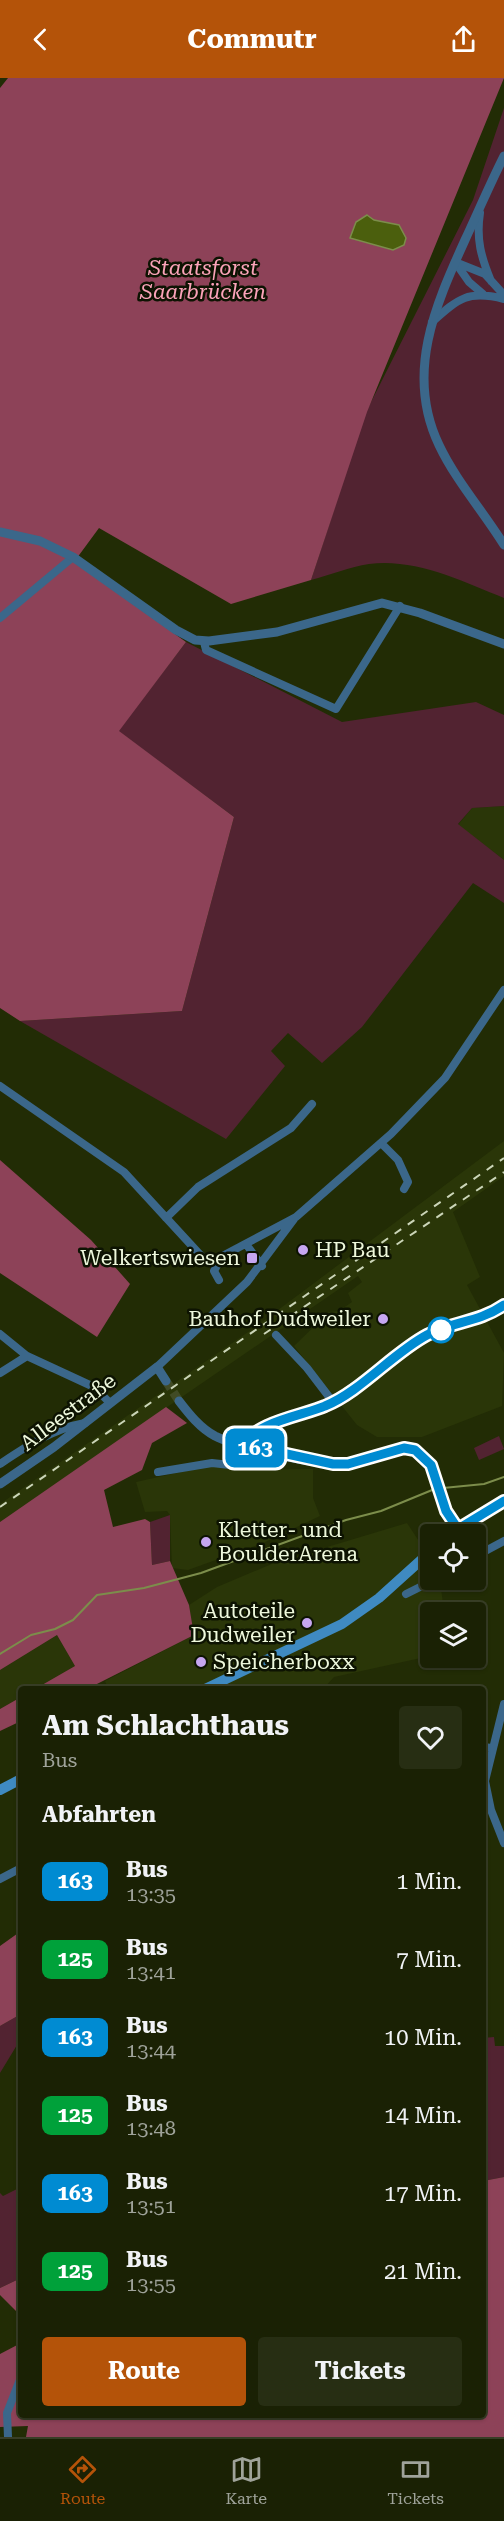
<!DOCTYPE html>
<html lang="de">
<head>
<meta charset="utf-8">
<style>
	:root { --surface:#1a2104; --page:#272e13; --text:#f1f3f6; --muted:#9fa39a; --line:#383e26; --accent:#b45309 }
	body { margin:0; font-family:"Roboto Serif",serif; background:var(--page); color:var(--text); height:100vh; display:flex; flex-direction:column; font-size:22px; white-space:nowrap }
	* { box-sizing:border-box; margin:0 }
	p { font-size:20px; color:var(--muted) }
	.icon { flex:none; width:33px; height:33px; fill:none; stroke:currentColor; stroke-width:2; stroke-linecap:round; stroke-linejoin:round }
	.map { position:relative; flex:1; overflow:hidden }
	.side { position:absolute; left:18px; top:1608px; width:468px; height:732px; display:flex; flex-direction:column; background:var(--surface); border-radius:6px; box-shadow:0 2px 4px #0004,0 0 0 2px var(--line) }
	.side>* { flex:none }
	.badge { padding:0 12px; border-radius:9px; font-size:21px; line-height:39px }
	.buttons { position:absolute; left:420px; top:1446px; display:grid; gap:12px }
	.buttons a { display:grid; place-items:center; width:66px; height:66px; border-radius:6px; background:var(--surface); box-shadow:0 2px 4px #0004,0 0 0 2px var(--line); font-size:30px }
	.map>.badge { position:absolute; translate:-50% -50%; box-shadow:0 0 0 3px #fff }
	h2 { padding:0 24px; font-size:22px; line-height:54px }
	.round { display:grid; place-items:center; flex:none; width:63px; height:63px; border-radius:6px; background:var(--page) }
	.overview { display:flex; align-items:center; justify-content:space-between; height:102px; padding:0 24px }
	h1 { font-size:28px; font-weight:700; line-height:45px }
	.button { display:flex; gap:12px; margin-top:auto; padding:12px 24px }
	.button a { flex:1; height:69px; border-radius:6px; background:var(--accent); color:#fff; font-size:24px; font-weight:700; line-height:69px; text-align:center }
	.button a+a { background:var(--page); color:var(--text) }
	ul { padding:0; list-style:none }
	li { display:flex; align-items:center; gap:18px; height:78px; padding:0 24px }
	li div { flex:1 }
	li b { display:block; font-size:22px }
	li em { font-style:normal }
	li .badge { min-width:66px; font-weight:700; text-align:center }
	header { display:flex; justify-content:space-between; align-items:center; height:78px; padding:0 24px; background:var(--accent); color:#fff; font-size:27px; font-weight:700 }
	.menu { display:flex; justify-content:space-around; align-items:center; height:84px; border-top:2px solid var(--line); background:var(--surface); font-size:16px; color:var(--muted) }
	.menu a { display:grid; justify-items:center; gap:3px }
	.menu .current { color:var(--accent) }
	.map>svg:first-child { display:block }
	.built { fill:#2a3608 }
	.green { fill:#522331 }
	.forest { fill:#8d4258 }
	.water { fill:#4b5f0d; stroke:#7c8d4b; stroke-width:1.5 }
	.lines { fill:none; stroke-linecap:round; stroke-linejoin:round }
	.stream { stroke:#7c8d4b; stroke-width:2 }
	.tertiary-tunnel { stroke:#414b25; stroke-width:9; stroke-dasharray:9 4.5; stroke-linecap:butt }
	.minor { stroke:#3b678a; stroke-width:8 }
	.tertiary { stroke:#3b678a; stroke-width:9 }
	.secondary { stroke:#3f8ac1; stroke-width:10 }
	.rail { stroke:#cbd5b8; stroke-width:2; stroke-dasharray:8 8; stroke-linecap:butt }
	.line-casing { stroke:#fff; stroke-width:14 }
	.line { stroke:#008bd2; stroke-width:9 }
	.poi-dot { fill:#c6a6f0; stroke:#0d1302; stroke-width:2 }
	.stop-dot { fill:#fff; stroke:#008bd2; stroke-width:3 }
	.labels { text-anchor:middle; dominant-baseline:central; stroke-width:5; stroke-linejoin:round; paint-order:stroke }
	.park-label { font-size:21px; font-style:italic; fill:#fba3b9; stroke:#0d1302 }
	.poi-label { font-size:21px; fill:#eef8dc; stroke:#0d1302; text-anchor:start }
	.street-label { font-size:21px; fill:#eef8dc; stroke:#0d1302 }
</style>
</head>
<body>
<header><svg class="icon" aria-label="back" viewBox="0 0 24 24"><path d="M15 5l-7 7 7 7"/></svg>Commutr<svg class="icon" aria-label="share" viewBox="0 0 24 24"><path d="M12 15V3M7 8l5-5 5 5M5 13v7h14v-7"/></svg></header>
<div class="map">
<svg width="504" height="2359" viewBox="0 0 504 2359">
	<rect width="100%" height="100%" fill="#222c05"/>
	<!-- built -->
	<path class="built" d="M504 728V782L458 747 472 730Z
		M504 1063V1098L453 1134 480 1199 467 1207 504 1275 502 1328 422 1359H377L357 1347 294 1268 329 1234 339 1233 352 1224 348 1215 362 1204 358 1198 0 1444V1426L258 1247Z
		M213 1387 235 1392 313 1391V1420L320 1438 263 1465 188 1492 172 1490 170 1437 167 1433 145 1434 136 1404Z
		M407 1445 430 1480V1502H440L444 1534H430V1578L334 1599 323 1611H108L105 1603 194 1557 189 1527 217 1509 274 1485Z
		M57 1557 75 1588 35 1611H21V1619L0 1631V1592Z"/>
	<!-- green -->
	<path class="green" d="M504 30V520C462 503 415 480 369 486 350 489 330 497 311 502L366 334 473 122Z
		M186 564 342 644 476 624 504 637V728L472 730 458 746 504 782V825L473 805 362 949 322 985 288 955 271 973 285 988 226 1061 20 943 182 933 234 739 118 653Z
		M499 1358 504 1371 479 1382 474 1370Z
		M170 1437V1483L152 1487 150 1444Z
		M21 1936 17 1967 0 1995V1948Z
		M494 1959 495 1968H504V2099L483 2103V1960Z
		M21 2109V2200L0 2210V2115L3 2118Z"/>
	<!-- forest -->
	<path class="forest" d="M8 0H504L367 334 311 502 231 526 99 450 74 484 186 564 119 653 234 739 182 933 20 943 0 930V10Z
		M0 1082 91 1162 130 1206 97 1259 0 1195Z
		M166 1329 187 1345 152 1365 142 1392 104 1412 113 1449 145 1441 150 1444 152 1487 170 1483 189 1527 194 1557 87 1611H35L75 1588 57 1557 0 1592V1444Z
		M21 1619V1643L0 1653V1631Z
		M21 1853V1936L0 1948V1868Z
		M504 2099V2359H26L28 2348 0 2349V2276L21 2265V2337H483V2103Z
		M21 2200V2238L0 2217V2210Z"/>
	<!-- water -->
	<path class="water" d="M367 137 374 142 399 147 406 160 404 167 393 172 350 160 356 144Z"/>
	<g class="lines">
		<!-- stream -->
		<path class="stream" d="M443 1410 484 1406 504 1399
			M0 1576 31 1557 55 1551 73 1542 97 1517 144 1510 201 1495 346 1442 381 1433 437 1410"/>
		<!-- tertiary-tunnel -->
		<path class="tertiary-tunnel" d="M166 1303 179 1323"/>
		<!-- minor -->
		<path class="minor" d="M480 135C476 161 481 179 491 203
			M455 184 485 196 504 217
			M455 184 469 204 483 216
			M432 244C459 220 468 212 504 221
			M0 540 73 479
			M204 564 206 572 336 631 400 528
			M0 1008 124 1094 204 1181 213 1183 296 1139 391 1056 445 1000 504 912
			M381 1065 398 1082 408 1104 404 1111
			M166 1140 198 1109 291 1050 312 1026
			M246 1166 262 1188
			M219 1202 214 1193 221 1180
			M0 1256 27 1278 94 1309 110 1325
			M276 1257 307 1290 333 1324
			M157 1289 247 1204 294 1141
			M0 1295 27 1278
			M0 1386C27 1368 52 1351 85 1345
			M158 1394 212 1385 230 1387C241 1377 244 1362 256 1353L327 1327 428 1256 479 1242 504 1227
			M476 1478 504 1463
			M406 1516 434 1502
			M504 1626 485 1703 491 1732 504 1765
			M483 1669 492 1670
			M0 1801 21 1790
			M8 2359 7 2335 21 2299"/>
		<!-- tertiary -->
		<path class="tertiary" d="M504 78C490 106 478 134 465 162 435 228 405 296 439 367 456 403 483 433 504 467
			M0 454 40 463 73 479 176 552 195 562 209 563 277 554 382 525 420 535 504 566
			M179 1323C189 1336 200 1350 215 1358 237 1369 326 1390 349 1385 369 1382 397 1364 416 1373 435 1381 441 1430 458 1451
			M0 1406 54 1369 157 1289 166 1303"/>
		<!-- secondary -->
		<path class="secondary" d="M452 1456 504 1423
			M205 1611 342 1546 379 1520 430 1474
			M0 1712 21 1701"/>
		<!-- rail -->
		<path class="rail" d="M264 1256 504 1094
			M0 1429 504 1080"/>
	</g>
	<g class="lines">
		<!-- line casing -->
		<g class="line-casing">
			<path id="line" d="M504 1227C478 1245 453 1243 427 1257 393 1275 360 1314 325 1328 305 1337 252 1345 245 1367L333 1386H348L404 1370 415 1372 431 1387 446 1433 458 1451 504 1423"/>
		</g>
		<!-- line -->
		<use href="#line" class="line"/>
	</g>
	<!-- markers -->
	<g class="poi-dot">
		<circle cx="303" cy="1172" r="6"/>
		<rect x="246" y="1174" width="12" height="12" rx="3"/>
		<circle cx="383" cy="1241" r="6"/>
		<circle cx="206" cy="1464" r="6"/>
		<circle cx="307" cy="1545" r="6"/>
		<circle cx="201" cy="1584" r="6"/>
	</g>
	<circle class="stop-dot" cx="441" cy="1252" r="12"/>
	<g class="labels">
		<!-- park labels -->
		<g class="park-label">
			<text x="203" y="190">Staatsforst<tspan x="203" dy="24">Saarbrücken</tspan></text>
		</g>
		<!-- poi labels -->
		<g class="poi-label">
			<text x="315" y="1172">HP Bau</text>
			<text x="240" y="1180" text-anchor="end">Welkertswiesen</text>
			<text x="371" y="1241" text-anchor="end">Bauhof Dudweiler</text>
			<text x="218" y="1452">Kletter- und<tspan x="218" dy="24">BoulderArena</tspan></text>
			<text x="295" y="1533" text-anchor="end">Autoteile<tspan x="295" dy="24">Dudweiler</tspan></text>
			<text x="213" y="1584">Speicherboxx</text>
		</g>
		<!-- street labels -->
		<g class="street-label">
			<text transform="translate(68 1334) rotate(-37)">Alleestraße</text>
		</g>
	</g>
</svg>
<div class="buttons">
<a><svg class="icon" aria-label="locate" viewBox="0 0 24 24"><circle cx="12" cy="12" r="6"/><path d="M12 2v4M12 18v4M2 12h4M18 12h4"/></svg></a>
<a><svg class="icon" aria-label="layers" viewBox="0 0 24 24"><path d="M12 4l9 5-9 5-9-5zM3 14l9 5 9-5"/></svg></a>
</div>
<b class="badge" style="left:255px;top:1370px;background:#008bd2;color:#fff">163</b>
<section class="side">
<div class="overview"><div><h1>Am Schlachthaus</h1><p>Bus</p></div><a class="round"><svg class="icon" aria-label="heart" viewBox="0 0 24 24"><path d="M12 20l-8-8c-3-5 5-10 8-4 3-6 11-1 8 4z"/></svg></a></div>
<h2>Abfahrten</h2>
<ul>
<li><span class="badge" style="background:#008bd2;color:#fff">163</span><div><b>Bus</b><p>13:35</p></div><em>1 Min.</em></li>
<li><span class="badge" style="background:#00a13a;color:#fff">125</span><div><b>Bus</b><p>13:41</p></div><em>7 Min.</em></li>
<li><span class="badge" style="background:#008bd2;color:#fff">163</span><div><b>Bus</b><p>13:44</p></div><em>10 Min.</em></li>
<li><span class="badge" style="background:#00a13a;color:#fff">125</span><div><b>Bus</b><p>13:48</p></div><em>14 Min.</em></li>
<li><span class="badge" style="background:#008bd2;color:#fff">163</span><div><b>Bus</b><p>13:51</p></div><em>17 Min.</em></li>
<li><span class="badge" style="background:#00a13a;color:#fff">125</span><div><b>Bus</b><p>13:55</p></div><em>21 Min.</em></li>
</ul>
<div class="button"><a>Route</a><a>Tickets</a></div>
</section>
</div>
<nav class="menu">
<a class="current"><svg class="icon" aria-label="directions" viewBox="0 0 24 24"><path d="M12 3l9 9-9 9-9-9zM9 14v-3h6M13 9l2 2-2 2"/></svg>Route</a>
<a><svg class="icon" aria-label="map" viewBox="0 0 24 24"><path d="M3 6l6-2 6 2 6-2v14l-6 2-6-2-6 2zM9 4v14M15 6v14"/></svg>Karte</a>
<a><svg class="icon" aria-label="tickets" viewBox="0 0 24 24"><path d="M3 7h18v10H3zM15 7v10"/></svg>Tickets</a>
</nav>
</body>
</html>
